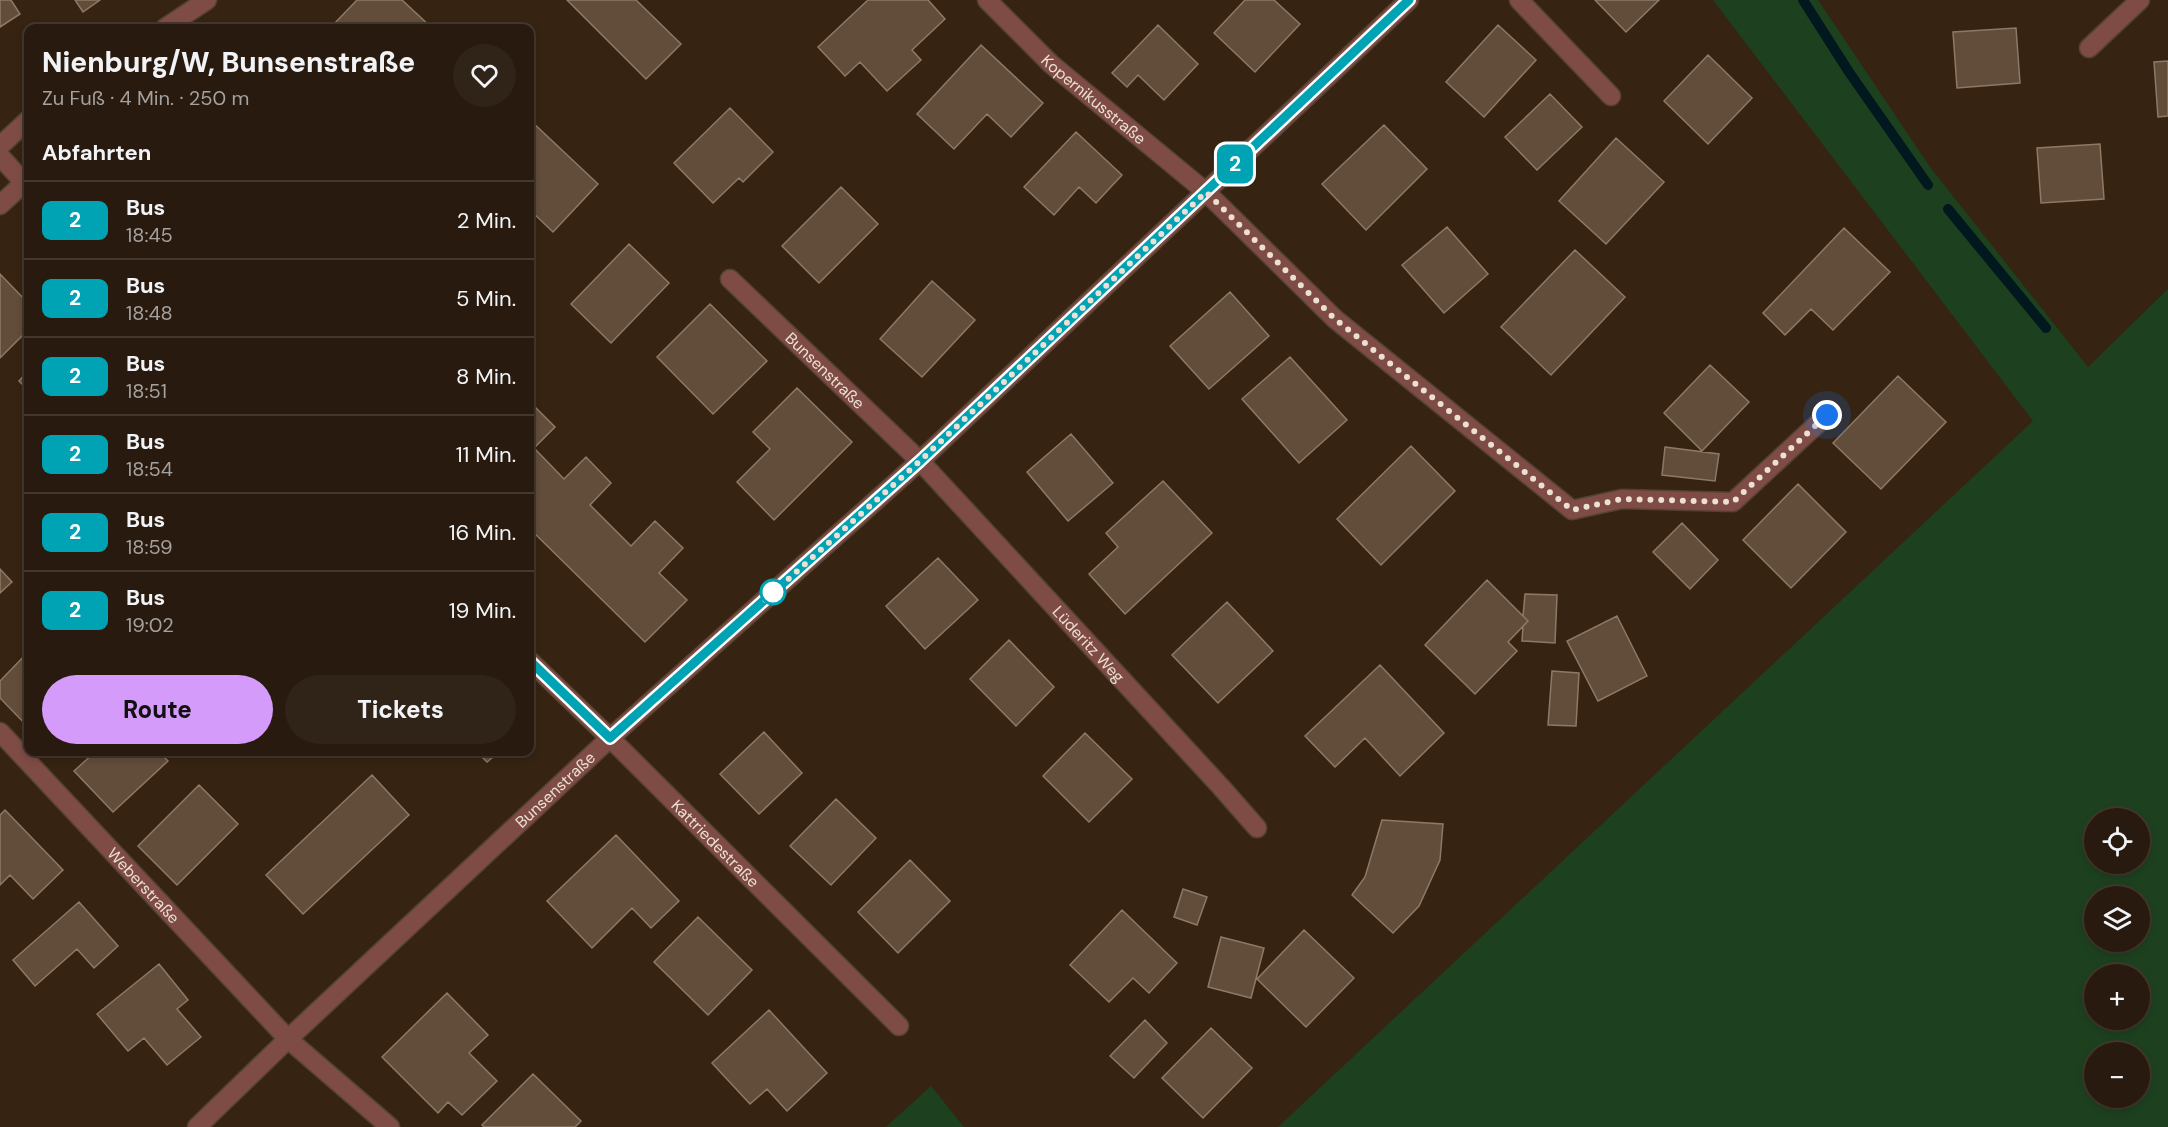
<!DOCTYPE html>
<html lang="de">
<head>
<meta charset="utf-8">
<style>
	:root { --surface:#281a0e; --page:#302317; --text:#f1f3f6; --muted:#a5a19e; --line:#44382e; --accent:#d59bfa }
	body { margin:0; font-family:"DM Sans",sans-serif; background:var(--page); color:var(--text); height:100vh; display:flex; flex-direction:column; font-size:22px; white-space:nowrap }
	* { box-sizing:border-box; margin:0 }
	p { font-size:20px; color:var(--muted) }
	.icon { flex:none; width:33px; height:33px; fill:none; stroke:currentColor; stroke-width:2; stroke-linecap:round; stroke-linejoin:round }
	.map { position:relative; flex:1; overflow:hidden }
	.drawer { position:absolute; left:24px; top:24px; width:510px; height:732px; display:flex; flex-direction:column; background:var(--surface); border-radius:12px; box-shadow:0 3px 9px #0003,0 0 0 2px var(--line) }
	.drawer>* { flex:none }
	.badge { padding:0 12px; border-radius:9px; font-size:21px; line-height:39px }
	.buttons { position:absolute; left:2084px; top:808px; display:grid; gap:12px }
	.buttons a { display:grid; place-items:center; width:66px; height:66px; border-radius:50%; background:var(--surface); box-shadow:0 3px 9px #0003,0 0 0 2px var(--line); font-size:30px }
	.you { position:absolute; width:30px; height:30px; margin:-15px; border:4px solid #fff; border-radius:50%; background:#1a73e8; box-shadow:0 0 0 9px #1a73e833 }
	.map>.badge { position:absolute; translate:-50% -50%; box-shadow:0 0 0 3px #fff }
	h2 { padding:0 18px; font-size:22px; line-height:54px }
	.round { display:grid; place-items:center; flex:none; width:63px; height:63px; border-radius:32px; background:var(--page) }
	.head { display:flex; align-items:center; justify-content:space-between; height:102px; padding:0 18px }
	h1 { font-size:28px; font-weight:800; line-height:45px }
	.button { display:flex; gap:12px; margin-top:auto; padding:12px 18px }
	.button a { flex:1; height:69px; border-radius:36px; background:var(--accent); color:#111; font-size:24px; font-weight:800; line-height:69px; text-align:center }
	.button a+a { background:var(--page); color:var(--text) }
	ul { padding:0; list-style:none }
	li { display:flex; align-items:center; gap:18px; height:78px; padding:0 18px; border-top:2px solid var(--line) }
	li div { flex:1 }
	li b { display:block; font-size:22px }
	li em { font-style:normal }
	li .badge { min-width:66px; font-weight:700; text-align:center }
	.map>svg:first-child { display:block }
	.green { fill:#1d411f; fill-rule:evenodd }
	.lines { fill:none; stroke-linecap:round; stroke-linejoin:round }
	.stream { stroke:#00181e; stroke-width:10 }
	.building { fill:#624d3b; stroke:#8f7965; stroke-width:1.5 }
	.lane-casing { stroke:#534131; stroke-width:21 }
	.street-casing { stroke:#534131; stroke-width:21 }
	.lane { stroke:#7e4c44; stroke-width:18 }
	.street { stroke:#7e4c44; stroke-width:18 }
	.line-casing { stroke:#fff; stroke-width:14 }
	.line { stroke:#00a3b4; stroke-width:9 }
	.walk { stroke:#ecdfd4; stroke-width:6; stroke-dasharray:0 10.8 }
	.stop-dot { fill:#fff; stroke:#00a3b4; stroke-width:3 }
	.labels { text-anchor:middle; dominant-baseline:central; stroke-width:4.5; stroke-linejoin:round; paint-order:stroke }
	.street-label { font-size:16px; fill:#ecdfd4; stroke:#2b1a08 }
</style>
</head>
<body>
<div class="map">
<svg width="2168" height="1127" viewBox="0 0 2168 1127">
	<rect width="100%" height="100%" fill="#362312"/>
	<!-- green -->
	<path class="green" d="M1713 0H1818L1930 167 2088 367 2168 289V1127H1278L2033 421ZM2094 819H2139V864H2094ZM2094 897H2139V942H2094ZM2094 975H2139V1020H2094ZM2094 1053H2139V1098H2094Z
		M931 1086 964 1127H886Z"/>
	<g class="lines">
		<!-- stream -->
		<path class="stream" d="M1803 0 1849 72 1928 185
			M1948 209 2046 328"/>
	</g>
	<!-- building -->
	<path class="building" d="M0 0H11L20 14 0 27Z
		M75 0H100L83 12Z
		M357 0H402L432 28H336L333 25Z
		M567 0H636L681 44 646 79Z
		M868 0H928L945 19 912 50 921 60 887 91 860 62 845 76 818 47Z
		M1245 0H1274L1300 24 1255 72 1214 33Z
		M1595 0H1659L1626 32Z
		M1158 25 1198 64 1164 100 1138 75 1127 87 1112 73Z
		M1498 25 1536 60 1484 117 1446 82Z
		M2016 28 2020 83 1957 88 1953 32Z
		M981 45 1043 103 1011 137 987 114 954 149 917 114Z
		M1708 55 1752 98 1708 144 1664 101Z
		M2168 61V116L2158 117 2154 62Z
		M1550 94 1582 127 1537 170 1505 137Z
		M730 108 773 152 743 182 739 178 713 203 674 163Z
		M530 120 598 184 553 232 530 210Z
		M1384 125 1427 169 1366 230 1322 184Z
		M1076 132 1122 175 1096 203 1079 187 1054 215 1024 187Z
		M1616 138 1664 182 1606 244 1559 201Z
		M2100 144 2104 199 2041 203 2037 148Z
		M841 187 878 224 819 283 782 246Z
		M1447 227 1488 274 1444 313 1402 265Z
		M1844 228 1890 272 1833 330 1811 309 1785 335 1763 313Z
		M629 244 669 283 611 343 571 304Z
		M1575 250 1625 297 1551 375 1501 327Z
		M0 274 28 303V330L0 358Z
		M932 281 975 320 922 377 880 339Z
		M1230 292 1269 336 1209 389 1170 346Z
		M710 304 767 361 713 414 657 357Z
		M1290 357 1347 420 1299 463 1242 399Z
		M1710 365 1749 402 1702 451 1664 413Z
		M28 371V390L19 381Z
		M1898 376 1946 422 1881 489 1833 443Z
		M797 388 852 442 774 520 737 482 770 449 753 432Z
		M530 402 555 427 534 448 564 479 586 457 611 483 590 505 631 546 655 521 683 548 659 573 687 600 645 642 530 529Z
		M1071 434 1113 483 1068 521 1027 472Z
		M1411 446 1455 491 1381 565 1337 519Z
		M1665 447 1719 454 1715 481 1662 475Z
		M1163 481 1212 533 1125 614 1089 574 1118 547 1106 533Z
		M1798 484 1846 532 1791 588 1743 540Z
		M1682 523 1718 560 1690 589 1653 552Z
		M938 558 978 600 925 649 886 606Z
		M0 569 12 582 0 593Z
		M1487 580 1528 621 1508 642 1517 651 1475 694 1425 645Z
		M1525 594 1557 595 1555 643 1522 641 1523 626 1528 621 1523 616Z
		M1227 602 1273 651 1218 703 1172 655Z
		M1617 616 1647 676 1598 701 1567 641Z
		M1009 640 1054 687 1016 726 970 679Z
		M28 652V727L0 698V681Z
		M1380 665 1444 733 1400 776 1365 738 1335 767 1305 736Z
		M1552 671 1579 673 1576 726 1548 725Z
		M764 732 802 773 759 814 720 774Z
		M1085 733 1132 779 1089 822 1043 776Z
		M95 752H159L168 761 113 812 74 771Z
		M477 752H499L487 762Z
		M372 775 409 815 303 914 266 875Z
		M199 785 238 824 177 885 138 846Z
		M836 799 876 838 831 885 790 846Z
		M5 810 63 870 33 899 10 875 0 885V815Z
		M1382 820 1443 824 1440 860 1419 906 1393 933 1352 895 1365 877Z
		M616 835 679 901 651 928 632 908 592 948 547 901Z
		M910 860 950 901 898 953 858 912Z
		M1183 889 1207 897 1197 925 1174 917Z
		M79 902 118 946 94 968 77 949 35 986 13 960Z
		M1122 910 1177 963 1149 993 1133 978 1109 1002 1070 965Z
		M698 917 752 970 708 1015 654 962Z
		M1304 930 1354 978 1306 1027 1257 979Z
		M1221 937 1264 948 1251 998 1208 987Z
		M159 964 188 1000 177 1009 201 1037 167 1065 144 1038 128 1051 97 1014Z
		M447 993 488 1035 469 1053 497 1081 462 1115 448 1102 438 1113 382 1057Z
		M769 1010 827 1073 787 1111 767 1089 750 1104 712 1063Z
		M1145 1020 1167 1043 1134 1078 1110 1056Z
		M1211 1028 1252 1068 1203 1118 1162 1078Z
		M533 1074 581 1121 575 1127H484L482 1125Z"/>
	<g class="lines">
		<!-- lane casing -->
		<g class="lane-casing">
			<g id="lane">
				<path d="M1519 0 1611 96"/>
				<path id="s1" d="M730 279 920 461"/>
			</g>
		</g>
		<!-- street casing -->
		<g class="street-casing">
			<g id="street">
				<path id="s2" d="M987 0 1051 64 1206 192 1335 319 1572 510 1622 499 1733 502 1827 415"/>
				<path d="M165 28 207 0"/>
				<path d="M2089 48 2140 0"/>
				<path d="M0 146 28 120"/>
				<path d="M0 156 28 187"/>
				<path d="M0 205 24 183"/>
				<path id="s3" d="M920 461 1221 787 1257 828"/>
				<path id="s4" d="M530 661 610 738 899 1026"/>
				<path id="s5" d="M0 732 288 1039 390 1127"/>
				<path id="s6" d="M197 1127 288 1039 610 738 920 461 1409 0"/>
			</g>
		</g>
		<!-- lane -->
		<use href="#lane" class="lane"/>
		<!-- street -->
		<use href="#street" class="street"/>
	</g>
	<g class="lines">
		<!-- line casing -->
		<g class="line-casing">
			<path id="line" d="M530 661 610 738 920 461 1409 0"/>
		</g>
		<!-- line -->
		<use href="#line" class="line"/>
		<!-- walk -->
		<path class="walk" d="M773 592 765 600 920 461 1206 192 1335 319 1572 510 1622 499 1733 502 1827 415"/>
	</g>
	<!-- markers -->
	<circle class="stop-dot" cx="773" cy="592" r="12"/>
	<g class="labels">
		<!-- street labels -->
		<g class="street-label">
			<text stroke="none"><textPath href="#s2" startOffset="146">Kopernikusstraße</textPath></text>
			<text stroke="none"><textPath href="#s1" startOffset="132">Bunsenstraße</textPath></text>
			<text stroke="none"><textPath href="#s3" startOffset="249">Lüderitz Weg</textPath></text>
			<text stroke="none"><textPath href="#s6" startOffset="492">Bunsenstraße</textPath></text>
			<text stroke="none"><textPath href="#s4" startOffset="260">Kattriedestraße</textPath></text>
			<text stroke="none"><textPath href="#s5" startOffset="210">Weberstraße</textPath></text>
		</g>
	</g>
</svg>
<div class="buttons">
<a><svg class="icon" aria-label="locate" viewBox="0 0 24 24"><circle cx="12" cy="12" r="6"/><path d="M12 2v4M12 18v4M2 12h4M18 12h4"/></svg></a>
<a><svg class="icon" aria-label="layers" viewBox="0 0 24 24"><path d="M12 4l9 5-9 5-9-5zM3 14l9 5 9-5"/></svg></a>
<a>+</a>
<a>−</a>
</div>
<div class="you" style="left:1827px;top:415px"></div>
<b class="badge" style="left:1235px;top:164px;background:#00a3b4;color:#fff">2</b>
<section class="drawer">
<div class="head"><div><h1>Nienburg/W, Bunsenstraße</h1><p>Zu Fuß · 4 Min. · 250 m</p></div><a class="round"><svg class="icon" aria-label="heart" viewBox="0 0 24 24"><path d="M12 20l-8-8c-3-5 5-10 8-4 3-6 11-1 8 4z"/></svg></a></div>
<h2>Abfahrten</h2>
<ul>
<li><span class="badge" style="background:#00a3b4;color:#fff">2</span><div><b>Bus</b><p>18:45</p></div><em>2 Min.</em></li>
<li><span class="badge" style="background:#00a3b4;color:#fff">2</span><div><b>Bus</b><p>18:48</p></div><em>5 Min.</em></li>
<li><span class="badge" style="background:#00a3b4;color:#fff">2</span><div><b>Bus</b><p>18:51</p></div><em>8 Min.</em></li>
<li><span class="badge" style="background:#00a3b4;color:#fff">2</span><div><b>Bus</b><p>18:54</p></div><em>11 Min.</em></li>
<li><span class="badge" style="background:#00a3b4;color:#fff">2</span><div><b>Bus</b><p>18:59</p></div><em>16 Min.</em></li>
<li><span class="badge" style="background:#00a3b4;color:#fff">2</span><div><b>Bus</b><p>19:02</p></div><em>19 Min.</em></li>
</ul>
<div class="button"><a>Route</a><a>Tickets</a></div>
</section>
</div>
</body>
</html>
